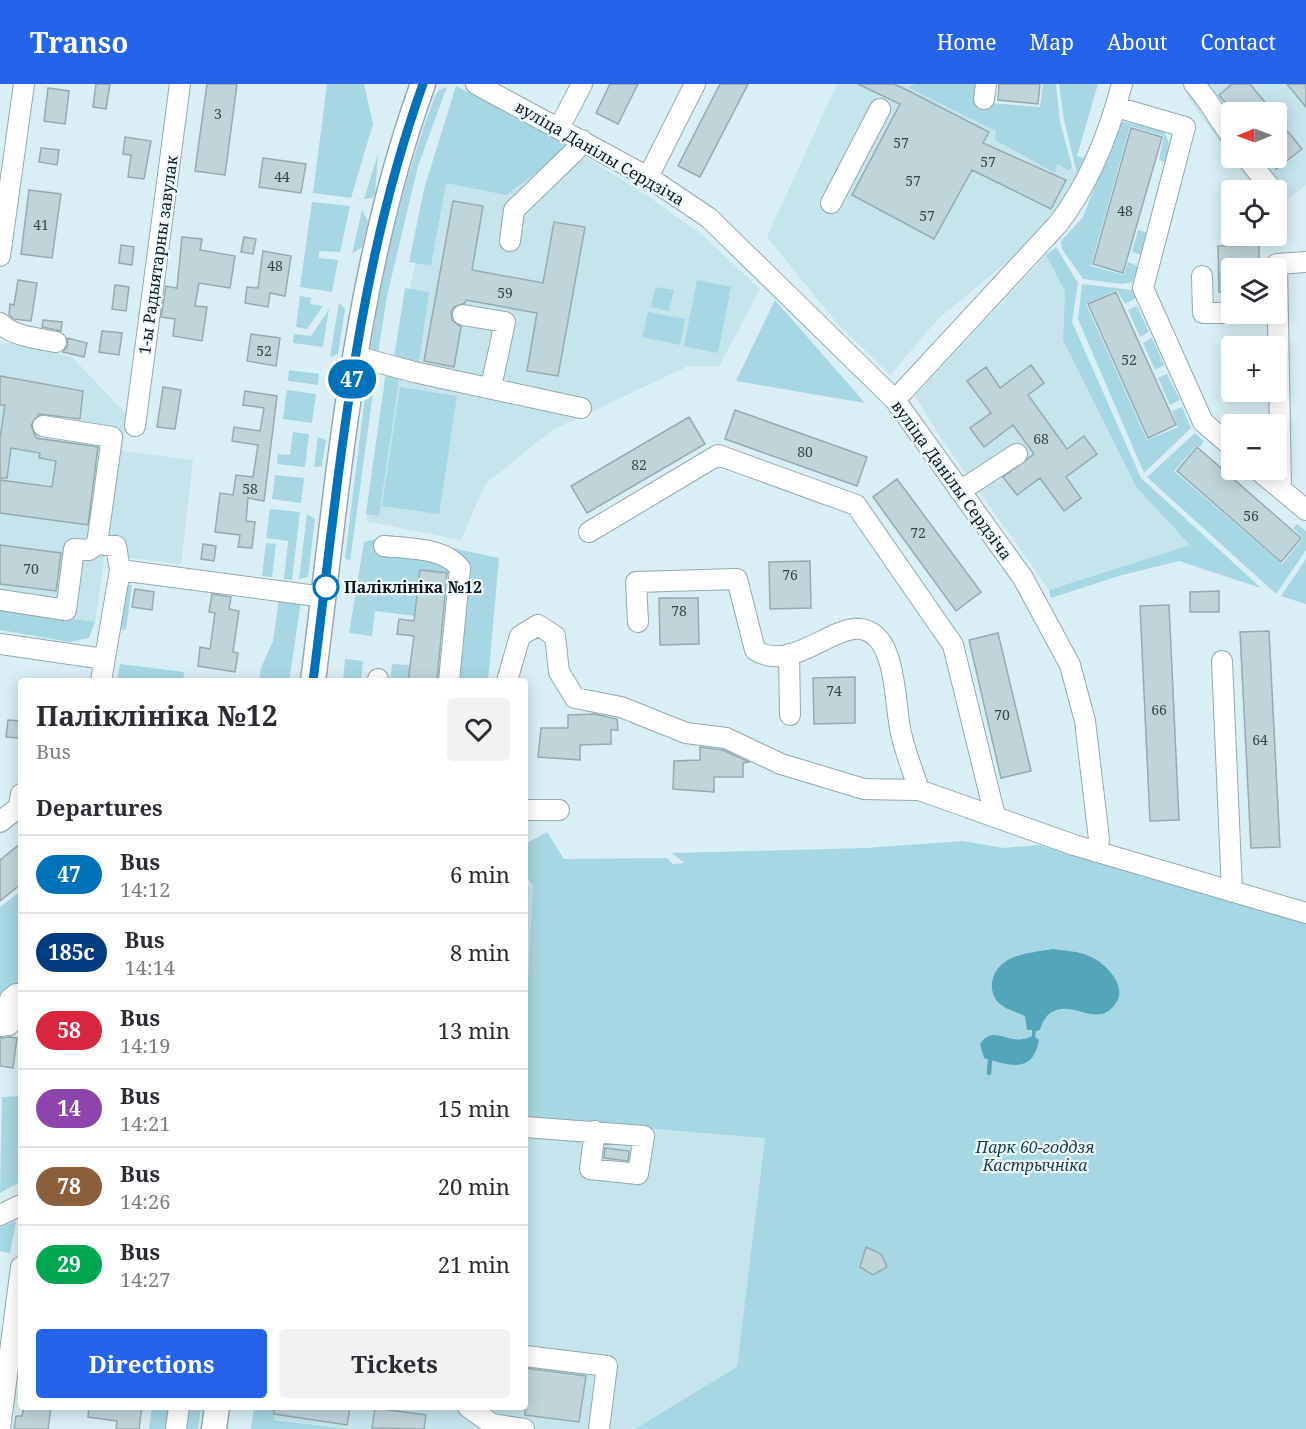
<!DOCTYPE html>
<html lang="en">
<head>
<meta charset="utf-8">
<style>
	:root { --surface:#fff; --page:#f2f2f3; --text:#2b2b33; --muted:#7c7c81; --line:#e1e1e2; --accent:#2563eb }
	body { margin:0; font-family:"Noto Serif",serif; background:var(--page); color:var(--text); height:100vh; display:flex; flex-direction:column; font-size:22px; white-space:nowrap }
	* { box-sizing:border-box; margin:0 }
	p { font-size:20px; color:var(--muted) }
	.icon { flex:none; width:33px; height:33px; fill:none; stroke:currentColor; stroke-width:2; stroke-linecap:round; stroke-linejoin:round }
	.map { position:relative; flex:1; overflow:hidden }
	.side { position:absolute; left:18px; top:594px; width:510px; height:732px; display:flex; flex-direction:column; background:var(--surface); border-radius:6px; box-shadow:0 3px 15px #0003 }
	.side>* { flex:none }
	.badge { padding:0 12px; border-radius:20px; font-size:21px; line-height:39px }
	.needle { width:39px; rotate:269deg }
	.buttons { position:absolute; left:1221px; top:18px; display:grid; gap:12px }
	.buttons a { display:grid; place-items:center; width:66px; height:66px; border-radius:6px; background:var(--surface); box-shadow:0 3px 15px #0003; font-size:30px }
	.map>.badge { position:absolute; translate:-50% -50%; box-shadow:0 0 0 3px #fff }
	h2 { padding:0 18px; font-size:22px; line-height:54px }
	.round { display:grid; place-items:center; flex:none; width:63px; height:63px; border-radius:6px; background:var(--page) }
	.headline { display:flex; align-items:center; justify-content:space-between; height:102px; padding:0 18px }
	h1 { font-size:28px; font-weight:700; line-height:45px }
	.primary-button { display:flex; gap:12px; margin-top:auto; padding:12px 18px }
	.primary-button a { flex:1; height:69px; border-radius:6px; background:var(--accent); color:#fff; font-size:24px; font-weight:700; line-height:69px; text-align:center }
	.primary-button a+a { background:var(--page); color:var(--text) }
	ul { padding:0; list-style:none }
	li { display:flex; align-items:center; gap:18px; height:78px; padding:0 18px; border-top:2px solid var(--line) }
	li div { flex:1 }
	li b { display:block; font-size:22px }
	li em { font-style:normal }
	li .badge { min-width:66px; font-weight:700; text-align:center }
	header { display:flex; align-items:center; gap:36px; box-sizing:border-box; height:84px; padding:0 30px; background:var(--accent); color:#fff }
	header strong { font-size:28px }
	nav { display:flex; gap:33px; margin-inline-start:auto; font-size:21px }
	.map>svg:first-child { display:block }
	.built { fill:#c5e4ec; fill-rule:evenodd }
	.green { fill:#a7d7e3 }
	.water { fill:#53a6b8 }
	.lines { fill:none; stroke-linecap:round; stroke-linejoin:round }
	.stream { stroke:#53a6b8; stroke-width:4.5 }
	.building { fill:#c0d5da; stroke:#96aaaf; stroke-width:1.5 }
	.minor-casing { stroke:#94a9ad; stroke-width:22 }
	.major-casing { stroke:#94a9ad; stroke-width:27 }
	.minor { stroke:#fff; stroke-width:20 }
	.major { stroke:#fff; stroke-width:24 }
	.line-casing { stroke:#fff; stroke-width:14 }
	.line { stroke:#0072bc; stroke-width:9 }
	.stop-dot { fill:#fff; stroke:#0072bc; stroke-width:3 }
	.labels { text-anchor:middle; dominant-baseline:central; stroke-width:4.5; stroke-linejoin:round; paint-order:stroke }
	.number-label { font-size:14px; fill:#3a4548 }
	.street-label { font-size:16px; fill:#0e1517; stroke:#eefbfe }
	.stop-label { font-size:16px; font-weight:bold; fill:#0e1517; stroke:#eefbfe; text-anchor:start }
	.park-label { font-size:16px; font-style:italic; fill:#173e47; stroke:#eefbfe }
</style>
</head>
<body>
<header>
<strong>Transo</strong>
<nav><a>Home</a><a>Map</a><a>About</a><a>Contact</a></nav>
</header>
<div class="map">
<svg width="1306" height="1345" viewBox="0 0 1306 1345">
	<rect width="100%" height="100%" fill="#d9eff5"/>
	<!-- built -->
	<path class="built" d="M837 0H911L1080 88 1052 141 938 235 890 291 836 238 767 153Z
		M1198 0H1306V101L1277 124 1276 106H1255L1188 14ZM1232 28H1276V74H1232Z
		M455 6 575 67 642 108 701 150 760 205 719 282H688L551 347 485 400 461 456 366 437 392 282Z
		M1046 171 1065 207 1063 256 1136 403 1190 461 1049 506 941 354 915 312Z
		M9 259 72 273 127 331 122 367 193 376 181 480 105 471 95 538 0 524V260Z
		M525 802 533 803 525 951Z
		M525 1034 765 1053 737 1284 635 1345H350L274 1335 276 1323H525Z"/>
	<!-- green -->
	<path class="green" d="M327 0H364L373 40 351 114 313 109Z
		M914 0H979L978 18 1040 23 1043 0H1056L1060 38 1072 82 1070 87 1057 80 1055 89 995 56 996 47 909 4Z
		M1059 0H1098L1077 72 1089 76 1085 84 1077 90 1064 36Z
		M456 2 572 62 506 111 446 99 431 182 409 178 424 105Z
		M447 3 418 82 387 212 378 269 370 268C384 177 403 98 435 12L439 6Z
		M1120 37 1164 47 1171 64 1168 79 1159 76 1164 52 1130 42 1091 182 1124 191 1128 178 1138 182 1133 198 1121 200 1083 195 1062 165 1061 157 1083 133Z
		M378 70 375 110 372 114 364 115Z
		M312 118 350 122 340 168 319 167V174L338 176 332 208 300 203Z
		M362 126 368 137 362 163 352 170Z
		M1138 146 1148 149 1141 171 1132 168Z
		M1056 163 1078 199 1072 238 1141 394 1261 504 1179 477 1122 491 1051 514 1049 506 1190 461 1136 403 1063 256 1065 207 1046 171Z
		M697 196 731 203 718 269 684 262Z
		M1082 200 1132 206 1136 214 1125 220 1117 206 1086 220 1147 356 1178 343 1172 327 1182 323 1191 344 1144 389 1078 235Z
		M655 203 674 206 669 227 651 223Z
		M405 204 429 208 419 278 394 274Z
		M300 212 311 214 310 220 323 222 307 245 296 243Z
		M775 216 865 319 736 297Z
		M339 219 345 225 338 270 330 273Z
		M1137 222 1149 248 1140 253 1128 226Z
		M329 225 323 263 293 259 294 250 311 252Z
		M648 228 685 235 680 261 642 253Z
		M1152 254 1164 281 1155 286 1143 259Z
		M369 280H377L350 477 345 474Z
		M289 286 319 290 318 301 288 297Z
		M386 287 400 289 379 432 366 430Z
		M1167 290 1180 316 1170 321 1158 294Z
		M400 303 457 312 439 430 382 422Z
		M287 306 316 310 312 339 283 335Z
		M293 348 309 350 305 383 277 380 278 370 290 371Z
		M1195 349 1204 357 1200 363 1196 362 1174 387 1282 480 1303 454 1293 444 1297 440 1306 447V466L1276 510 1147 393Z
		M318 353 326 356 322 382 314 383Z
		M275 391 304 394 301 419 272 415Z
		M270 425 300 428 292 496 284 495 288 457 266 454Z
		M307 430 315 435 308 493 299 495Z
		M391 451 499 474 488 597H438L450 490 420 486 415 532 375 527 372 552 349 549 364 458Z
		M266 459 276 460 272 493 262 492Z
		M1306 475V520L1281 512Z
		M122 500 132 501 126 546 115 544Z
		M279 515 301 518 289 597H259L261 584 273 557Z
		M0 524 95 538 89 554 69 558 0 546Z
		M345 575 363 577 361 597H343Z
		M120 580 184 588 183 597H117Z
		M392 580 410 581 408 597H390Z
		M547 748 564 775 667 774 673 780 684 779 672 769 866 764 963 757 1003 764 1039 761 1306 840V1345H635L737 1283 765 1054 525 1034V951L533 803 525 789V760Z
		M21 807V910L0 942V823Z
		M21 1012 18 1099 0 1109 2 1013Z
		M16 1137 10 1169 0 1167V1143Z
		M152 1323H173L171 1345H149Z
		M184 1323H201L198 1345H182Z
		M254 1323H276L274 1336 350 1345H251Z"/>
	<!-- water -->
	<path class="water" d="M1053 865C1065 867 1078 867 1089 872 1099 876 1108 884 1114 893 1119 901 1122 910 1116 919 1098 946 1074 915 1052 928 1045 932 1042 939 1040 946L1036 947 1035 953 1039 956C1033 991 1008 981 984 974L980 960C993 941 1006 959 1023 955 1026 955 1029 953 1032 952V946H1027L1025 932C1017 928 1007 926 1000 920 994 915 991 906 992 899 996 870 1031 869 1053 865Z"/>
	<g class="lines">
		<!-- stream -->
		<path class="stream" d="M989 989 990 976"/>
	</g>
	<!-- building -->
	<path class="building" d="M96 0H110L106 25 93 23Z
		M207 0H237L225 91 195 87Z
		M610 0H638L618 40 596 29Z
		M720 0H748L700 93 678 82Z
		M858 0H894L907 6 989 48 983 59 1066 96 1051 125 972 86 934 155 852 111 900 20Z
		M999 0H1040L1038 20 998 16Z
		M1232 0H1250L1273 28H1233L1219 11Z
		M1287 0H1306V23Z
		M48 4 69 7 65 40 44 37Z
		M1276 33 1302 65 1276 85Z
		M1131 44 1162 53 1123 189 1093 180Z
		M125 53 151 57 144 95 128 93 131 71 123 70Z
		M41 64 59 66 57 81 39 78Z
		M263 74 306 80 301 109 259 103Z
		M29 106 61 110 52 174 21 170Z
		M453 117 483 122 472 186 543 199 554 138 585 143 558 292 527 287 537 229 466 216 465 219 454 223 451 228 452 236 461 243 454 283 424 277Z
		M182 153 202 155 200 166 235 172 230 204 199 199 195 222 207 223 202 257 173 252 175 235 161 233 166 202 177 204Z
		M244 153 256 155 253 170 241 168Z
		M121 161 134 163 132 181 119 179Z
		M1259 161V184H1232V208H1219L1218 162Z
		M263 167 291 172 285 212 270 209 268 223 245 219 247 203 258 204Z
		M18 196 37 199 31 237 14 235 9 231 10 220 14 221Z
		M115 201 129 203 126 227 112 225Z
		M1116 208 1176 341 1148 354 1088 220Z
		M43 236 62 238 61 247 42 243Z
		M102 247 122 249 119 271 99 268Z
		M251 250 280 254 276 282 247 277Z
		M67 254 87 259 84 273 63 268 68 261Z
		M1031 281 1044 299 1028 311 1067 365 1084 352 1097 370 1066 393 1081 414 1064 427 1040 394 1017 411 1003 393 1034 370 1013 341 984 363 970 344 991 329 967 297 986 283 1000 304Z
		M0 292 83 307 80 335 39 330 31 341 36 354 98 363 88 441 0 429V396L52 403 56 377 39 374 40 369 11 364 7 394H0V354L5 321H0Z
		M163 303 181 306 175 345 157 343Z
		M245 307 277 312 264 417 248 414 246 437 255 438 252 464 238 463 240 451 215 448 220 409 233 411 236 391 253 393 258 361 232 357 234 343 260 347 264 324 243 321Z
		M735 326 867 373 857 402 725 355Z
		M689 333 705 360 587 429 571 402Z
		M1197 363 1301 454 1281 478 1177 387Z
		M897 395 981 508 956 527 873 413Z
		M203 460 216 462 214 477 201 475Z
		M0 461 61 469 56 507 0 500Z
		M810 477 811 524 770 525 769 478Z
		M420 486 447 489 437 597H408L414 552 397 550 399 535 414 537Z
		M135 505 154 508 152 526 132 523Z
		M1219 507V528H1190V508Z
		M212 510 231 513 229 525 239 527 233 568 238 569 235 588 198 582 200 563 210 565 215 529 209 528Z
		M659 514H698L699 560 660 561Z
		M1169 521 1179 736 1150 737 1140 522Z
		M1269 547 1280 763 1251 764 1240 548Z
		M998 549 1031 687 1001 694 969 556Z
		M855 593V639L814 640 813 594Z
		M595 630 617 635 618 646H611V660L580 661V676L538 673 541 644H568V631Z
		M8 636 21 637 19 654 6 653Z
		M700 663 723 666 749 678 743 679V693H714V708L673 705 674 677 700 676Z
		M21 759V800L0 817V776Z
		M10 953 17 954 13 984 0 982V954Z
		M605 1064 629 1067 628 1077 604 1074Z
		M866 1163 881 1170 887 1183 873 1191 860 1183Z
		M525 1284 586 1292 579 1338 525 1331Z
		M24 1323H51L48 1345H14L16 1332H22Z
		M89 1323H142L139 1345H116L117 1337 88 1333Z
		M274 1323H350L347 1341 274 1330Z
		M375 1324 426 1331 424 1345 372 1344Z"/>
	<g class="lines">
		<!-- minor casing -->
		<g class="minor-casing">
			<path id="minor" d="M476 0 648 93 709 134 895 316 1023 494 1070 581 1085 637 1099 755 1097 768
				M1194 0C1209 16 1218 35 1232 53
				M984 15 986 0
				M1116 23 1185 43 1143 204 1203 338 1232 363
				M559 44 582 0
				M1247 74 1272 106
				M648 93 695 0
				M831 119 880 25
				M510 157 514 126 575 67 582 56
				M0 172 24 0
				M1202 192 1203 229H1232
				M463 231 505 238 491 303
				M0 239C14 253 37 254 56 258
				M355 272 414 288 581 324
				M895 316 1058 140C1089 100 1109 49 1122 0
				M135 342 180 0
				M1258 386 1306 426
				M1281 405 1277 180 1306 178
				M960 407 1017 370
				M589 448 718 371 856 421 953 561 995 732
				M97 460 116 462 120 486
				M384 462C410 465 443 463 460 484L449 597
				M0 516 66 526 74 465 89 466 97 460 112 353 43 342
				M638 538 636 498 737 495 755 566C790 589 831 542 860 545 898 549 894 621 901 649 905 668 913 687 919 706
				M0 560 104 575
				M789 570 790 631
				M1222 577 1232 808
				M101 597 120 486 324 513
				M378 597V595
				M507 597 520 552 538 541 555 552 559 588 575 614 621 623 686 649 726 654 781 680 864 705 919 706 1074 761 1306 829
				M525 726H559
				M0 738 19 723 21 710
				M0 942 9 941 10 915 16 910H21
				M525 1043 644 1052 638 1090 590 1085 595 1047
				M0 1131 21 1121
				M525 1272 607 1282 599 1345
				M468 1323 492 1340 524 1345
				M0 1345 21 1183
				M176 1345 179 1323"/>
		</g>
		<!-- major casing -->
		<g class="major-casing">
			<path id="major" d="M313 597C339 396 353 192 423 0
				M214 1345 217 1323"/>
		</g>
		<!-- minor -->
		<use href="#minor" class="minor"/>
		<!-- major -->
		<use href="#major" class="major"/>
	</g>
	<g class="lines">
		<!-- line casing -->
		<g class="line-casing">
			<path id="line" d="M313 597C339 396 354 192 423 0"/>
		</g>
		<!-- line -->
		<use href="#line" class="line"/>
	</g>
	<!-- markers -->
	<circle class="stop-dot" cx="326" cy="503" r="12"/>
	<g class="labels">
		<!-- number labels -->
		<g class="number-label">
			<text x="218" y="29">3</text>
			<text x="901" y="58">57</text>
			<text x="988" y="77">57</text>
			<text x="282" y="92">44</text>
			<text x="913" y="96">57</text>
			<text x="1125" y="126">48</text>
			<text x="927" y="131">57</text>
			<text x="41" y="140">41</text>
			<text x="275" y="181">48</text>
			<text x="505" y="208">59</text>
			<text x="264" y="266">52</text>
			<text x="1129" y="275">52</text>
			<text x="1041" y="354">68</text>
			<text x="805" y="367">80</text>
			<text x="639" y="380">82</text>
			<text x="250" y="404">58</text>
			<text x="1251" y="431">56</text>
			<text x="918" y="448">72</text>
			<text x="31" y="484">70</text>
			<text x="790" y="490">76</text>
			<text x="679" y="526">78</text>
			<text x="834" y="606">74</text>
			<text x="1159" y="625">66</text>
			<text x="1002" y="630">70</text>
			<text x="1260" y="655">64</text>
		</g>
		<!-- street labels -->
		<g class="street-label">
			<text transform="translate(600 69) rotate(30)">вуліца Данілы Сердзіча</text>
			<text transform="translate(158 171) rotate(-82)">1-ы Радыятарны завулак</text>
			<text transform="translate(952 396) rotate(54)">вуліца Данілы Сердзіча</text>
		</g>
		<!-- stop labels -->
		<g class="stop-label">
			<text x="344" y="503">Паліклініка №12</text>
		</g>
		<!-- park labels -->
		<g class="park-label">
			<text x="1035" y="1063">Парк 60-годдзя<tspan x="1035" dy="18">Кастрычніка</tspan></text>
		</g>
	</g>
</svg>
<div class="buttons">
<a><svg class="needle" viewBox="-14 -14 28 28"><path d="M0-13l5 13h-10z" fill="#e53935"/><path d="M0 13l5-13h-10z" fill="#7c7c81"/></svg></a>
<a><svg class="icon" aria-label="locate" viewBox="0 0 24 24"><circle cx="12" cy="12" r="6"/><path d="M12 2v4M12 18v4M2 12h4M18 12h4"/></svg></a>
<a><svg class="icon" aria-label="layers" viewBox="0 0 24 24"><path d="M12 4l9 5-9 5-9-5zM3 14l9 5 9-5"/></svg></a>
<a>+</a>
<a>−</a>
</div>
<b class="badge" style="left:352px;top:295px;background:#0072bc;color:#fff">47</b>
<section class="side">
<div class="headline"><div><h1>Паліклініка №12</h1><p>Bus</p></div><a class="round"><svg class="icon" aria-label="heart" viewBox="0 0 24 24"><path d="M12 20l-8-8c-3-5 5-10 8-4 3-6 11-1 8 4z"/></svg></a></div>
<h2>Departures</h2>
<ul>
<li><span class="badge" style="background:#0072bc;color:#fff">47</span><div><b>Bus</b><p>14:12</p></div><em>6 min</em></li>
<li><span class="badge" style="background:#003b80;color:#fff">185с</span><div><b>Bus</b><p>14:14</p></div><em>8 min</em></li>
<li><span class="badge" style="background:#d7263d;color:#fff">58</span><div><b>Bus</b><p>14:19</p></div><em>13 min</em></li>
<li><span class="badge" style="background:#8e44ad;color:#fff">14</span><div><b>Bus</b><p>14:21</p></div><em>15 min</em></li>
<li><span class="badge" style="background:#8b5e3c;color:#fff">78</span><div><b>Bus</b><p>14:26</p></div><em>20 min</em></li>
<li><span class="badge" style="background:#00a651;color:#fff">29</span><div><b>Bus</b><p>14:27</p></div><em>21 min</em></li>
</ul>
<div class="primary-button"><a>Directions</a><a>Tickets</a></div>
</section>
</div>
</body>
</html>
